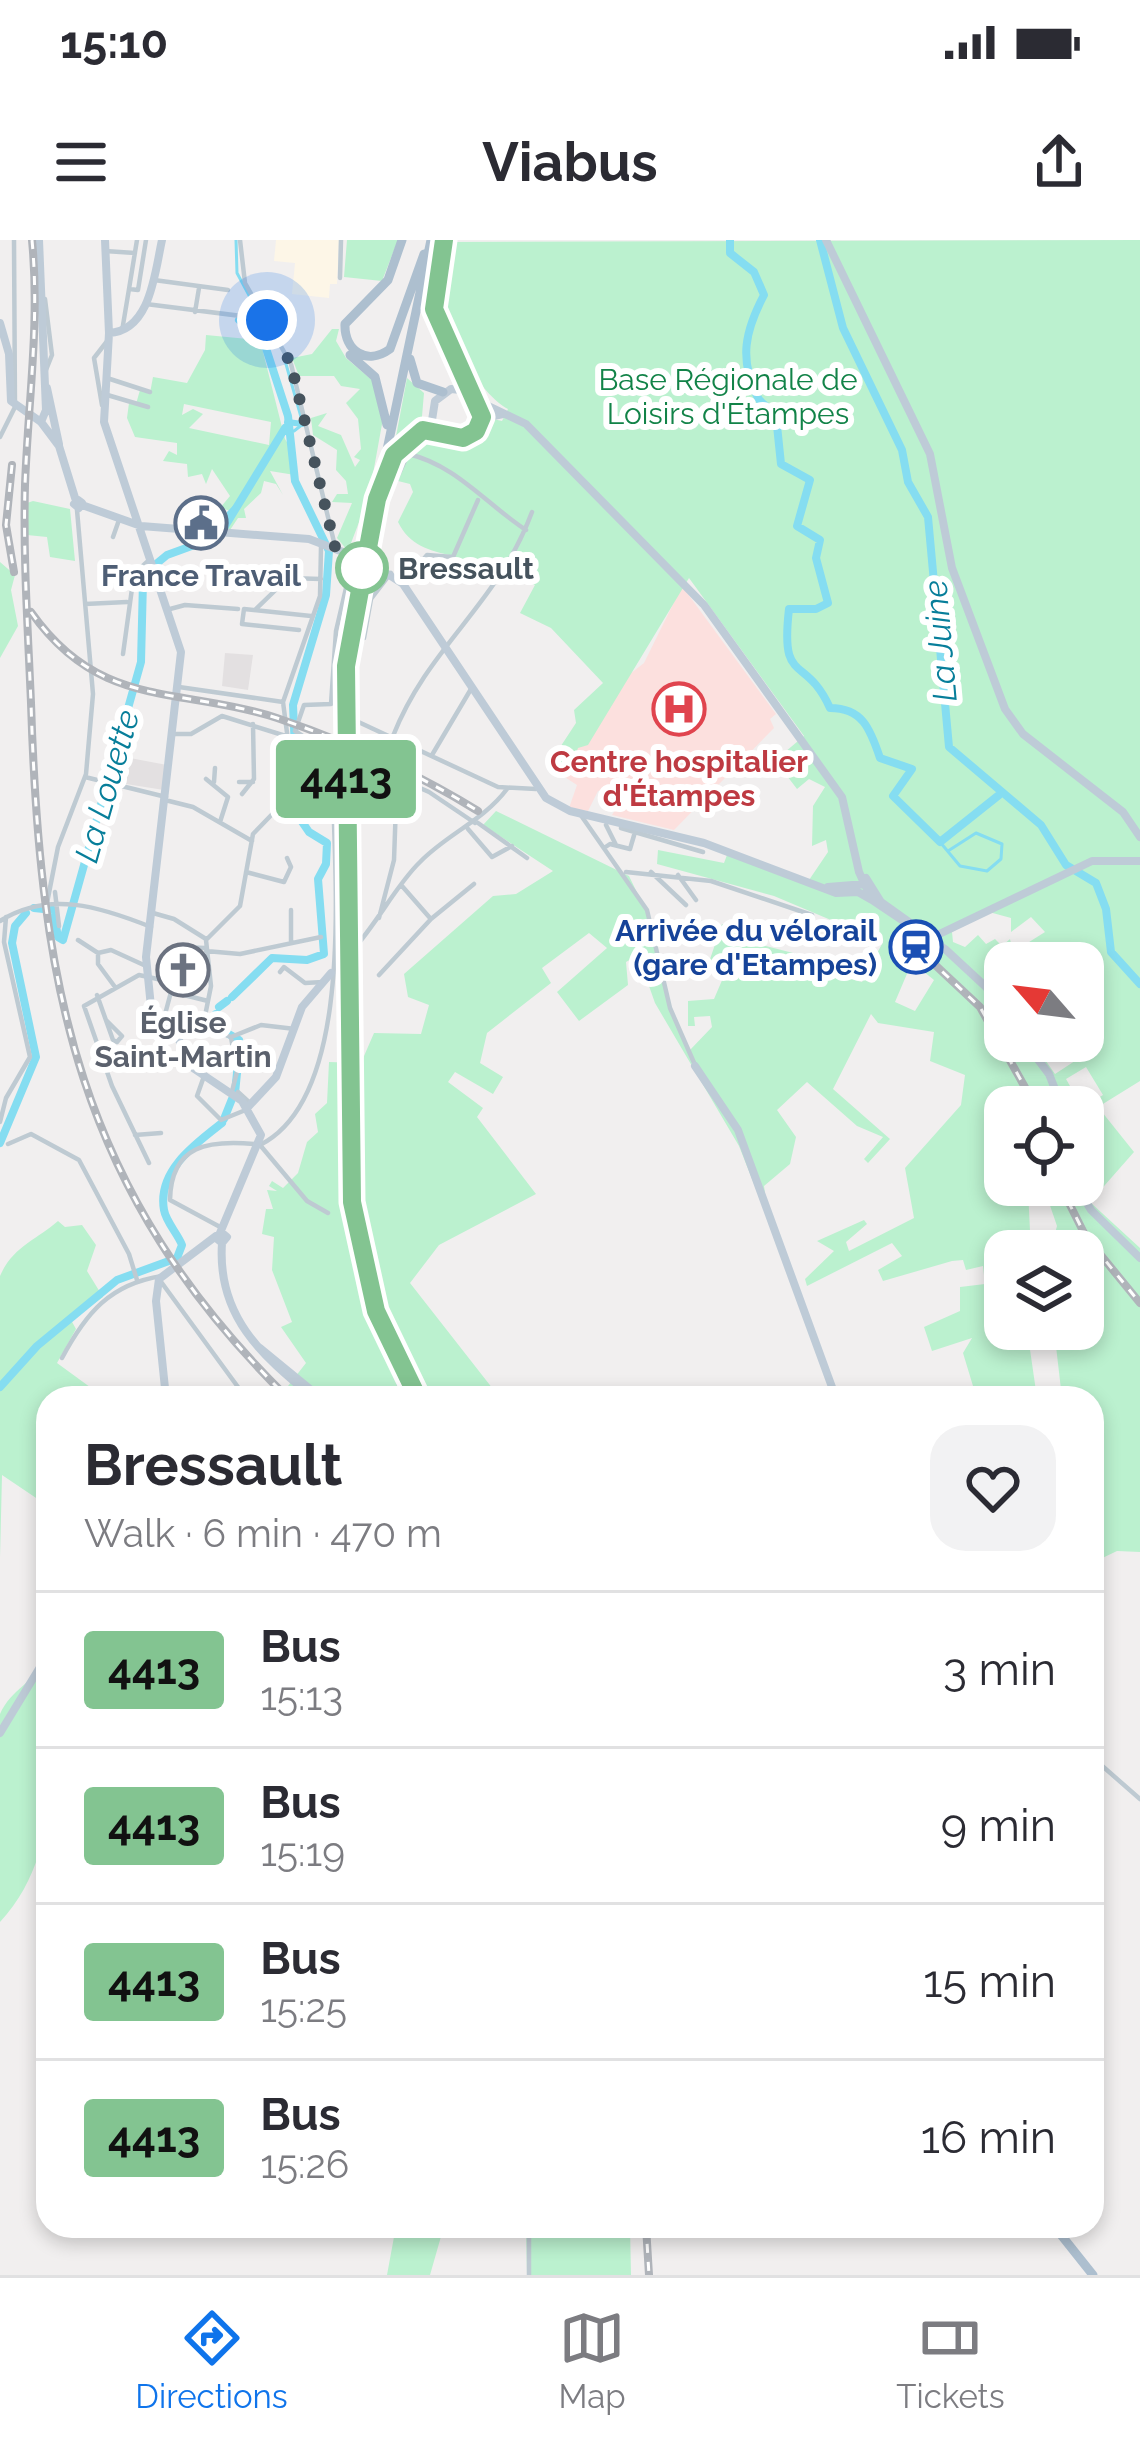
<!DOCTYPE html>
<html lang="en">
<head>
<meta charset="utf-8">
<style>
	:root { --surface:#fff; --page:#f2f2f3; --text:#2b2b33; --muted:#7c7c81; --line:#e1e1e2; --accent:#0f74eb }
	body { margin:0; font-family:Raleway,sans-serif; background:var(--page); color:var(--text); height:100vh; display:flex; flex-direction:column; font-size:45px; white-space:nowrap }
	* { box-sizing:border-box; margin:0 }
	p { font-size:39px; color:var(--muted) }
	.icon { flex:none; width:66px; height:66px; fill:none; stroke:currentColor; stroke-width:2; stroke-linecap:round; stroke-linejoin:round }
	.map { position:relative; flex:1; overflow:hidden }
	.side { position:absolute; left:36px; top:1146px; width:1068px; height:852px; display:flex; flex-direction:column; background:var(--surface); border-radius:36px; box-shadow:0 6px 18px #0003 }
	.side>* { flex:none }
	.badge { padding:0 24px; border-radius:9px; font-size:42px; line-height:78px }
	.needle { width:78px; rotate:298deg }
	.tools { position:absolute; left:984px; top:702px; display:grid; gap:24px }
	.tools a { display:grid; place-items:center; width:120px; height:120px; border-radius:24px; background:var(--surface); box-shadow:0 6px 18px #0003; font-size:60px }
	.you { position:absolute; width:60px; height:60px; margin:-30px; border:9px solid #fff; border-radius:50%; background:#1a73e8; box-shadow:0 0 0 18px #1a73e833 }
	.map>.badge { position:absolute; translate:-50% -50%; box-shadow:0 0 0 6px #fff }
	.round { display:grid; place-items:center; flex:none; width:126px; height:126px; border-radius:36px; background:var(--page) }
	.overview { display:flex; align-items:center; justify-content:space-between; height:204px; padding:0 48px }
	h1 { font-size:57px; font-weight:700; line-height:90px }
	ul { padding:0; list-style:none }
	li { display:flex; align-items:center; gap:36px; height:156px; padding:0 48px; border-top:3px solid var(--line) }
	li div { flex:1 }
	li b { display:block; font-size:45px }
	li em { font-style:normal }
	li .badge { min-width:132px; font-weight:700; text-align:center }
	.status { display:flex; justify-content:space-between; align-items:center; height:84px; padding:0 60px; background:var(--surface); direction:ltr }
	.status svg { height:33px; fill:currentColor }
	header { display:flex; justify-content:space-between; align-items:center; height:156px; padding:0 48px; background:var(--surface); font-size:54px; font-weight:700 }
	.menu { display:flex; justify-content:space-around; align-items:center; height:168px; border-top:3px solid var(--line); background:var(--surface); font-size:33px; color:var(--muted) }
	.menu a { display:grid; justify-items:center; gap:6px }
	.menu .current { color:var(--accent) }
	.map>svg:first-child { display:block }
	.commercial { fill:#fdf6e7 }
	.education { fill:#e3e0e1 }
	.medical { fill:#fce0de }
	.green { fill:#bbf1cf; fill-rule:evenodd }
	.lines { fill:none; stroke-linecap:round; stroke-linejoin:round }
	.stream { stroke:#85ddf1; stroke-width:3 }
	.canal { stroke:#85ddf1; stroke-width:6 }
	.river { stroke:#85ddf1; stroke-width:8 }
	.street { stroke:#becad2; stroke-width:4.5 }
	.secondary { stroke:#becbd7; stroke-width:8 }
	.primary { stroke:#adbfcf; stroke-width:9 }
	.rail-casing { stroke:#b0b4ba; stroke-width:8 }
	.rail { stroke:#fff; stroke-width:3; stroke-dasharray:9; stroke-linecap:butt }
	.line-casing { stroke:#fff; stroke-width:27 }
	.line { stroke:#83c491; stroke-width:18 }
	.walk { stroke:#46535d; stroke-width:12; stroke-dasharray:0 21.6 }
	.stop-dot { fill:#fff; stroke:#83c491; stroke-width:6 }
	.labels { text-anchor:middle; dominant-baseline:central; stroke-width:12; stroke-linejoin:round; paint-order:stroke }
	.park-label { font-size:30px; fill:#128348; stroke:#fff }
	.stop-label { font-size:30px; font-weight:bold; fill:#46535d; stroke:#fff; text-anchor:start }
	.service-label { font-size:30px; font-weight:bold; fill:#4e5e75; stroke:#fff }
	.health-label { font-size:30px; font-weight:bold; fill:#be3a42; stroke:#fff }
	.transit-label { font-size:30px; font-weight:bold; fill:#164399; stroke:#fff; text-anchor:end }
	.worship-label { font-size:30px; font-weight:bold; fill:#5b616d; stroke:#fff }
	.water-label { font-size:33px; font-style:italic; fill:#077e9a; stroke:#fff }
</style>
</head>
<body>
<div class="status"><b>15:10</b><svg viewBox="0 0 49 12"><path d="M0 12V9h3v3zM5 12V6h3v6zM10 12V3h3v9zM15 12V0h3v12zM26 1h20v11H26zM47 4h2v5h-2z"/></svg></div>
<header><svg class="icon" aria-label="menu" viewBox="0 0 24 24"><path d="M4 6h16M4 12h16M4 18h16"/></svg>Viabus<svg class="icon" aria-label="share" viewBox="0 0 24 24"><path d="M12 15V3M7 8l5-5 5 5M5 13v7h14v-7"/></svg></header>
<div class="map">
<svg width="1140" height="2035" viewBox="0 0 1140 2035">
	<rect width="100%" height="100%" fill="#f1efef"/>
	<!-- commercial -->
	<path class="commercial" d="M276 0H339L337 44H330L329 58 292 54 295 23 274 21Z"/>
	<!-- education -->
	<path class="education" d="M225 413 253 415 248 450 222 446Z
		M114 515 167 525 164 550 107 541Z"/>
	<!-- medical -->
	<path class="medical" d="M682 346 776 474 770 479 774 488 674 590 612 575 620 562 605 550 598 551 588 571 569 568 577 545 549 527 584 470 644 423Z"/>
	<!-- green -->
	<path class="green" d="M347 0H398L382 41 344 37Z
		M1140 0V841L1098 867 1134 912 1090 962 1140 1008V1312L1117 1311 1092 1323V1158H1062L1054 1089H1083V1011H1050L1057 986 1043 945H1083V867L1103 855 1086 827 1066 839 1082 867H1005V945H1039L1028 950 1031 1011H1005V1089H1027L1037 1158H986L973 1146 963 1113 972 1098 932 1111 924 1087 960 1071V1047L985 1044 983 1026 966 1030 963 1020 952 1021 883 1041 878 1030 902 1016 892 1003 807 1046 805 1039 834 1011 817 1001 864 980 867 984 846 1002 849 1011 914 978 905 928 961 865 965 835 930 821 934 792 878 783 871 774 833 849 890 899 868 923 864 919 883 897 857 886 807 842 777 870 796 897 790 924 764 946 769 982 739 906 655 763 638 715 626 722 628 745 579 781 557 752 607 708 589 693 542 728 551 743 487 793 480 823 503 837 493 854 455 832 448 842 483 868 477 877 536 954 439 1005 410 1043 500 1158H301L288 1146 306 1123 281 1087 292 1082 272 1030 274 997 262 994 266 969H273L267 950 277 951 269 946 272 941 283 948 298 933 307 902 318 892 315 874 327 863 329 822 361 823 374 793 421 794 429 765 408 757 404 734 493 656 516 654 553 631 483 585 496 571 629 636 646 671 667 760 690 810 712 787 710 776 694 777 695 786H688V761L714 759 723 738 708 725 722 684 758 704 824 721V732L862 742 883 702 774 656 657 624 658 610 724 623 727 615 807 643 828 612 826 600 812 606 813 566 825 547 809 539 797 549 784 532 785 512 804 496 689 338 588 505 578 508 573 522 555 529 553 518 576 483 574 470 603 443 551 388 520 373 535 345 508 335 512 325 499 338 464 319 447 339 441 335 454 316C429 311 409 305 398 282L413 252 410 244 398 241C401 231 403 213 409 203 423 180 452 209 472 199 479 195 487 185 493 179L502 181 508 169C481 155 441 90 440 59 439 40 447 20 450 2ZM989 672 1011 678V692L1031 677 1045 692 1013 712 1010 699 1002 706 995 699 986 704 978 695 965 707 953 702 952 692ZM915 715 921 720 918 727 934 740 915 771 895 762ZM1005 723H1083V783H1093L1096 788 1087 794 1091 801 1099 796 1101 801 1077 808 1081 817 1055 834 1032 801H1005Z
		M332 89H339L336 101 346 118 380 147 384 173 369 256 348 311 337 298 352 263 332 262 337 254H348L346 241 336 230 337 210 313 195 311 178 327 173 318 186 341 195 355 227 360 220 354 217 361 209 358 179 346 163 360 149 341 146 334 136H299L292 118 312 114Z
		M206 95 260 100 285 199 295 215 289 219 295 235 270 231 283 255 276 244 264 241 261 253 244 269 246 278H238L230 290H225L231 271 220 268 230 256 212 229 206 244 202 234 188 237 187 224 163 221 169 211 177 215V203L135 197 127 178 129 163 136 164 140 150 150 153 153 137 187 143 205 110ZM184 164 271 182 269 205 189 188 203 174 193 169 182 175Z
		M407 138 424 153 421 188 394 207Z
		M33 261 70 269 75 321 50 317 47 297 27 295V263Z
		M0 322 15 335 11 350 18 386 0 418Z
		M58 981 65 987 82 985 96 1005 87 1031 103 1057 71 1080 76 1089 57 1123 105 1158H48V1266L2 1235 0 1318V1036C13 1006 38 999 58 981Z
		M48 1417C48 1508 67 1610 0 1682V1474C11 1449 35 1442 48 1417Z
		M396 1986H444L430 2035H387Z
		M526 1986H581L583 1992 630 1986 631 2035H527Z"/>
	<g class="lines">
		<!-- stream -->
		<path class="stream" d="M236 0 237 33 259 74
			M266 84 277 103
			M284 117 303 184 294 191
			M287 182 301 185
			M228 273 246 255
			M940 602 960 626 987 631 1001 619 1002 604 976 593 948 611"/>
		<!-- canal -->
		<path class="canal" d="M287 182 303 184"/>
		<!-- river -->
		<path class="river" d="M730 0V13L754 32 764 55C745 91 739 119 757 156 760 164 771 168 776 176L781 224 810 240 797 286 820 300 816 318 828 363 816 369H789C780 447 805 413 830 468 862 468 870 488 880 518L912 529 893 556 940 602 999 555
			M820 0 843 88 902 210 908 242 928 277 949 507 1041 585 1066 625 1096 643 1106 669 1111 712 1140 744
			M144 334 167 315 219 296 285 188
			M34 668 53 670 58 697 63 700 141 422 143 341
			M232 757 272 718 307 720 324 714 318 639 326 624 327 603 309 592 298 576 293 465 326 355 329 311 295 241 288 176 262 96 239 80
			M219 767 227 761
			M216 788V774
			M220 789 239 800
			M235 853 238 823
			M224 879 232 859
			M0 903 36 817 12 703 15 686 26 673
			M0 1147 37 1106 117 1040 177 1018 182 1005C178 994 166 982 164 970 157 931 195 904 222 883"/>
		<!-- street -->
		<path class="street" d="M137 0 129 49 138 50 146 0
			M240 0 245 43 291 124 335 306
			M105 11 135 13
			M340 38 341 0
			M154 40 228 50
			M45 59 52 115 46 130
			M146 64 265 79
			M195 72 199 48
			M122 91 129 49
			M110 139 150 152
			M104 154 148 167
			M102 165 94 118 108 100
			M0 197 15 167 14 0
			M113 297 119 280
			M370 322 389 255 408 214C456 225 486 264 526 290
			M403 344 427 315 453 317 478 260
			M85 364 127 362
			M170 369 185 365 238 369
			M255 370 288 338 321 339
			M299 390 242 384 244 369 311 376
			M364 398 371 359 391 333
			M123 414 134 334 147 322
			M179 447 283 462
			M283 462 320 356 321 307
			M352 479 498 547 536 549
			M173 494H191L222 476 289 497
			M393 496C429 405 497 366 532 272
			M432 515 471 449
			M355 519 429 552 475 583
			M85 537 166 557
			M206 539 228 557 220 582
			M214 542 215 528
			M239 542H253
			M242 554 254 539 253 484
			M165 560 193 567 252 601
			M580 574 647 670 670 768 695 825
			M478 583 527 618
			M606 585 616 605
			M621 588 703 612
			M468 589 492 617 512 606
			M604 608 610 604 630 609 635 592
			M246 632 284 642 291 627 287 618
			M626 632 711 641 812 675
			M651 632 686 665
			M678 635 696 660
			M402 646 430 678
			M55 652 59 686
			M47 663 58 607 86 534 93 454 77 270
			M153 673 174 679 206 699
			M379 678 394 620 397 536
			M0 681C49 650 101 667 151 687
			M78 700 98 713 111 710 146 726
			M291 701V670
			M206 711 240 714 321 697
			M351 712C377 684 396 645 420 622 447 594 483 581 507 549
			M98 713V724L115 747
			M280 732 284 727 305 743 323 742
			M379 735 431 679 474 644
			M163 738 180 707 205 708
			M162 740 171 752 164 778
			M172 752 208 761
			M97 755 113 800 117 802 122 796 106 780
			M203 786 211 746 206 700 240 666 253 594 282 564 289 508 283 462
			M173 787 203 786 231 797
			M231 797 261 785 295 789
			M203 839 197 856 221 880 248 869
			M238 852 250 863
			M231 855 237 832 231 797
			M0 882 6 858 30 817 4 702 6 677
			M135 895 161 893
			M8 904 31 894 79 920 129 1014 137 1040
			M260 905C361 854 332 614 332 515L295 491 304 465 331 464 336 391 353 318
			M260 905 307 961 328 973
			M149 923 112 846 84 766 139 735 162 740
			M222 988 170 960C171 904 210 900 254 904
			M159 1039 246 1158
			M62 1118C86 1073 110 1044 162 1036
			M180 1158H187
			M1092 1517 1140 1559
			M529 1986V2035"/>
		<!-- secondary -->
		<path class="secondary" d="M39 0 46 170 41 182
			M105 0 109 93 104 182 181 412 146 717 151 767 176 793 190 826 242 861 261 895 220 993
			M444 0 434 69 481 166 478 187
			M826 0 930 214 952 328 1005 469 1023 494 1123 572 1140 597
			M0 83 9 114 11 161 41 182 59 206 76 261
			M109 93C151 91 155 31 162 0
			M47 148 59 204
			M470 151 451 149 435 161 432 180 442 194 466 197 489 177 503 174
			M480 162 526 184 703 364
			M78 260 82 263 79 268 74 264Z
			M82 265 141 286 309 299 356 317
			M366 320 403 344 546 558 570 571 704 603 836 653 858 652 872 660
			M704 365 842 557 859 632 872 660 945 709 986 747
			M866 638 881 662 909 682
			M828 647 865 644
			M931 698 1092 621H1140
			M984 744 1005 775
			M1024 801 1049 834 1062 867
			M695 826 738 890 836 1158
			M248 867 276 837 302 767 331 733
			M1076 945 1091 970 1140 1018
			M221 992 227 997 222 1003 216 998Z
			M222 1003C217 1076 261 1115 314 1158
			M260 1108 321 1158
			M166 1158 156 1061 159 1039 216 996
			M0 1493 48 1414"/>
		<!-- primary -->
		<path class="primary" d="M402 0 388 40 345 84C344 111 367 126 390 109L424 14
			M350 115 375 137 387 185
			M410 119 417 143 443 152
			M388 232 398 209 415 193H441
			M395 1126 406 1158
			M418 1158 377 1071 352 962 345 460 353 372 431 0
			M1054 1986 1093 2035"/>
		<!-- rail casing -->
		<g class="rail-casing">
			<path id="rail" d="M32 0C40 83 28 163 25 245 23 318 28 391 31 463 40 746 77 951 288 1158
				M12 225 6 285 14 332
				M31 372C100 470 177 446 277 478 348 502 415 532 478 571
				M916 707 980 767 1036 867
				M1060 945 1086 997 1140 1063
				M646 1986 649 2035"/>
		</g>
		<!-- rail -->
		<use href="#rail" class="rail"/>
	</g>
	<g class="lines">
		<!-- line casing -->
		<g class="line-casing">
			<path id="line" d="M418 1158 376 1071 352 962 346 426 377 259 394 215 423 190 463 198 476 191 482 177 434 69 444 0"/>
		</g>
		<!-- line -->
		<use href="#line" class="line"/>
		<!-- walk -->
		<path class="walk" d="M267 80 291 124 336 311 353 316 350 326 362 328"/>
	</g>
	<!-- icons -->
	<defs>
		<g id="civic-ring" transform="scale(2.7)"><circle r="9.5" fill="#fff" stroke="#5c6f8a" stroke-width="1.5"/><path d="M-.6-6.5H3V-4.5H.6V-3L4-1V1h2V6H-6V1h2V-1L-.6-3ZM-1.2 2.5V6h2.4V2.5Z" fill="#5c6f8a"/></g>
		<g id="hospital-ring" transform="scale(2.7)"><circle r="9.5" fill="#fff" stroke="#e0444e" stroke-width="1.5"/><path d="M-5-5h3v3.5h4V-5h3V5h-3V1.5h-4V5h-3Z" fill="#e0444e"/></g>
		<g id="station-ring" transform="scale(2.7)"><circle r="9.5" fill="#fff" stroke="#1a4fb4" stroke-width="1.5"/><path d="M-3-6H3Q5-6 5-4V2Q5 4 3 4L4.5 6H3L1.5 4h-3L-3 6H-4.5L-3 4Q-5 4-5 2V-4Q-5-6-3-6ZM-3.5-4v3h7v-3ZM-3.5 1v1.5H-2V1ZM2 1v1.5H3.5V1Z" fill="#1a4fb4"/></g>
		<g id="church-ring" transform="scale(2.7)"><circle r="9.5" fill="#fff" stroke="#6b7280" stroke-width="1.5"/><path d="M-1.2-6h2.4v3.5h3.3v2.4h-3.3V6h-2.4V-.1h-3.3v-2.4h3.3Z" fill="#6b7280"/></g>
	</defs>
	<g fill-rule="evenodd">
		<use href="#civic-ring" x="201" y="283"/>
		<use href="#hospital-ring" x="679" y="469"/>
		<use href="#station-ring" x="916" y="707"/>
		<use href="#church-ring" x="183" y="730"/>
	</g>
	<!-- markers -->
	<circle class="stop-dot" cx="362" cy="328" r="24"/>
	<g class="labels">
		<!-- park labels -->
		<g class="park-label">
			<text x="728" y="139">Base Régionale de<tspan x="728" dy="34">Loisirs d'Étampes</tspan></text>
		</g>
		<!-- stop labels -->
		<g class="stop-label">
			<text x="398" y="328">Bressault</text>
		</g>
		<!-- service labels -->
		<g class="service-label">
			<text x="201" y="335">France Travail</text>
		</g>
		<!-- health labels -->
		<g class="health-label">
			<text x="679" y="521">Centre hospitalier<tspan x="679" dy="34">d'Étampes</tspan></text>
		</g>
		<!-- transit labels -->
		<g class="transit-label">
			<text x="877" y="690">Arrivée du vélorail<tspan x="877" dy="34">(gare d'Etampes)</tspan></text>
		</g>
		<!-- worship labels -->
		<g class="worship-label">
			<text x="183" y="782">Église<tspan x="183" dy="34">Saint-Martin</tspan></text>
		</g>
		<!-- water labels -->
		<g class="water-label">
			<text transform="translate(940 401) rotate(-95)">La Juine</text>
			<text transform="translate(107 546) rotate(-74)">La Louette</text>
		</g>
	</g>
</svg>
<div class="tools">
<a><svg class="needle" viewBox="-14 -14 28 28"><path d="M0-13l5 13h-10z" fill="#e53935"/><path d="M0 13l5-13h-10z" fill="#7c7c81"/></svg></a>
<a><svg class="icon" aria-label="locate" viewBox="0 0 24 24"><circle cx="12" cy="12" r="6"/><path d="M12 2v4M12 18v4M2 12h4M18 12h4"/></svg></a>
<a><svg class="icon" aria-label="layers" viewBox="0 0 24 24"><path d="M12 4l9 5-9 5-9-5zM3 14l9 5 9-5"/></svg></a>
</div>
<div class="you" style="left:267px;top:80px"></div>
<b class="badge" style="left:346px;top:539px;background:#83c491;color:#111">4413</b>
<section class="side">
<div class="overview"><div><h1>Bressault</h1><p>Walk · 6 min · 470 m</p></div><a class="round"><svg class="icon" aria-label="heart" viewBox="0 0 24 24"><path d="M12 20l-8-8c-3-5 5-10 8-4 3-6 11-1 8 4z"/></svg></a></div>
<ul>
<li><span class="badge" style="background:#83c491;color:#111">4413</span><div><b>Bus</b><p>15:13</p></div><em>3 min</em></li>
<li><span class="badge" style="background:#83c491;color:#111">4413</span><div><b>Bus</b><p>15:19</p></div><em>9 min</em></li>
<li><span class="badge" style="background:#83c491;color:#111">4413</span><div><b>Bus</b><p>15:25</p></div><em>15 min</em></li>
<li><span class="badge" style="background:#83c491;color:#111">4413</span><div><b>Bus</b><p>15:26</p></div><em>16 min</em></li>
</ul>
</section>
</div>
<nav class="menu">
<a class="current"><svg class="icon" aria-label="directions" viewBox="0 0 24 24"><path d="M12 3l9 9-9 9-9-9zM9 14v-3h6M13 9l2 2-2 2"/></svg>Directions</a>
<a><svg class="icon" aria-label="map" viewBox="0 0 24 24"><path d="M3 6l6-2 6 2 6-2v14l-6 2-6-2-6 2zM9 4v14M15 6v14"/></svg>Map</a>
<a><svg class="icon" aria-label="tickets" viewBox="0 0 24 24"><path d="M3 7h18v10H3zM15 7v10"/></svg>Tickets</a>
</nav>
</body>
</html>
